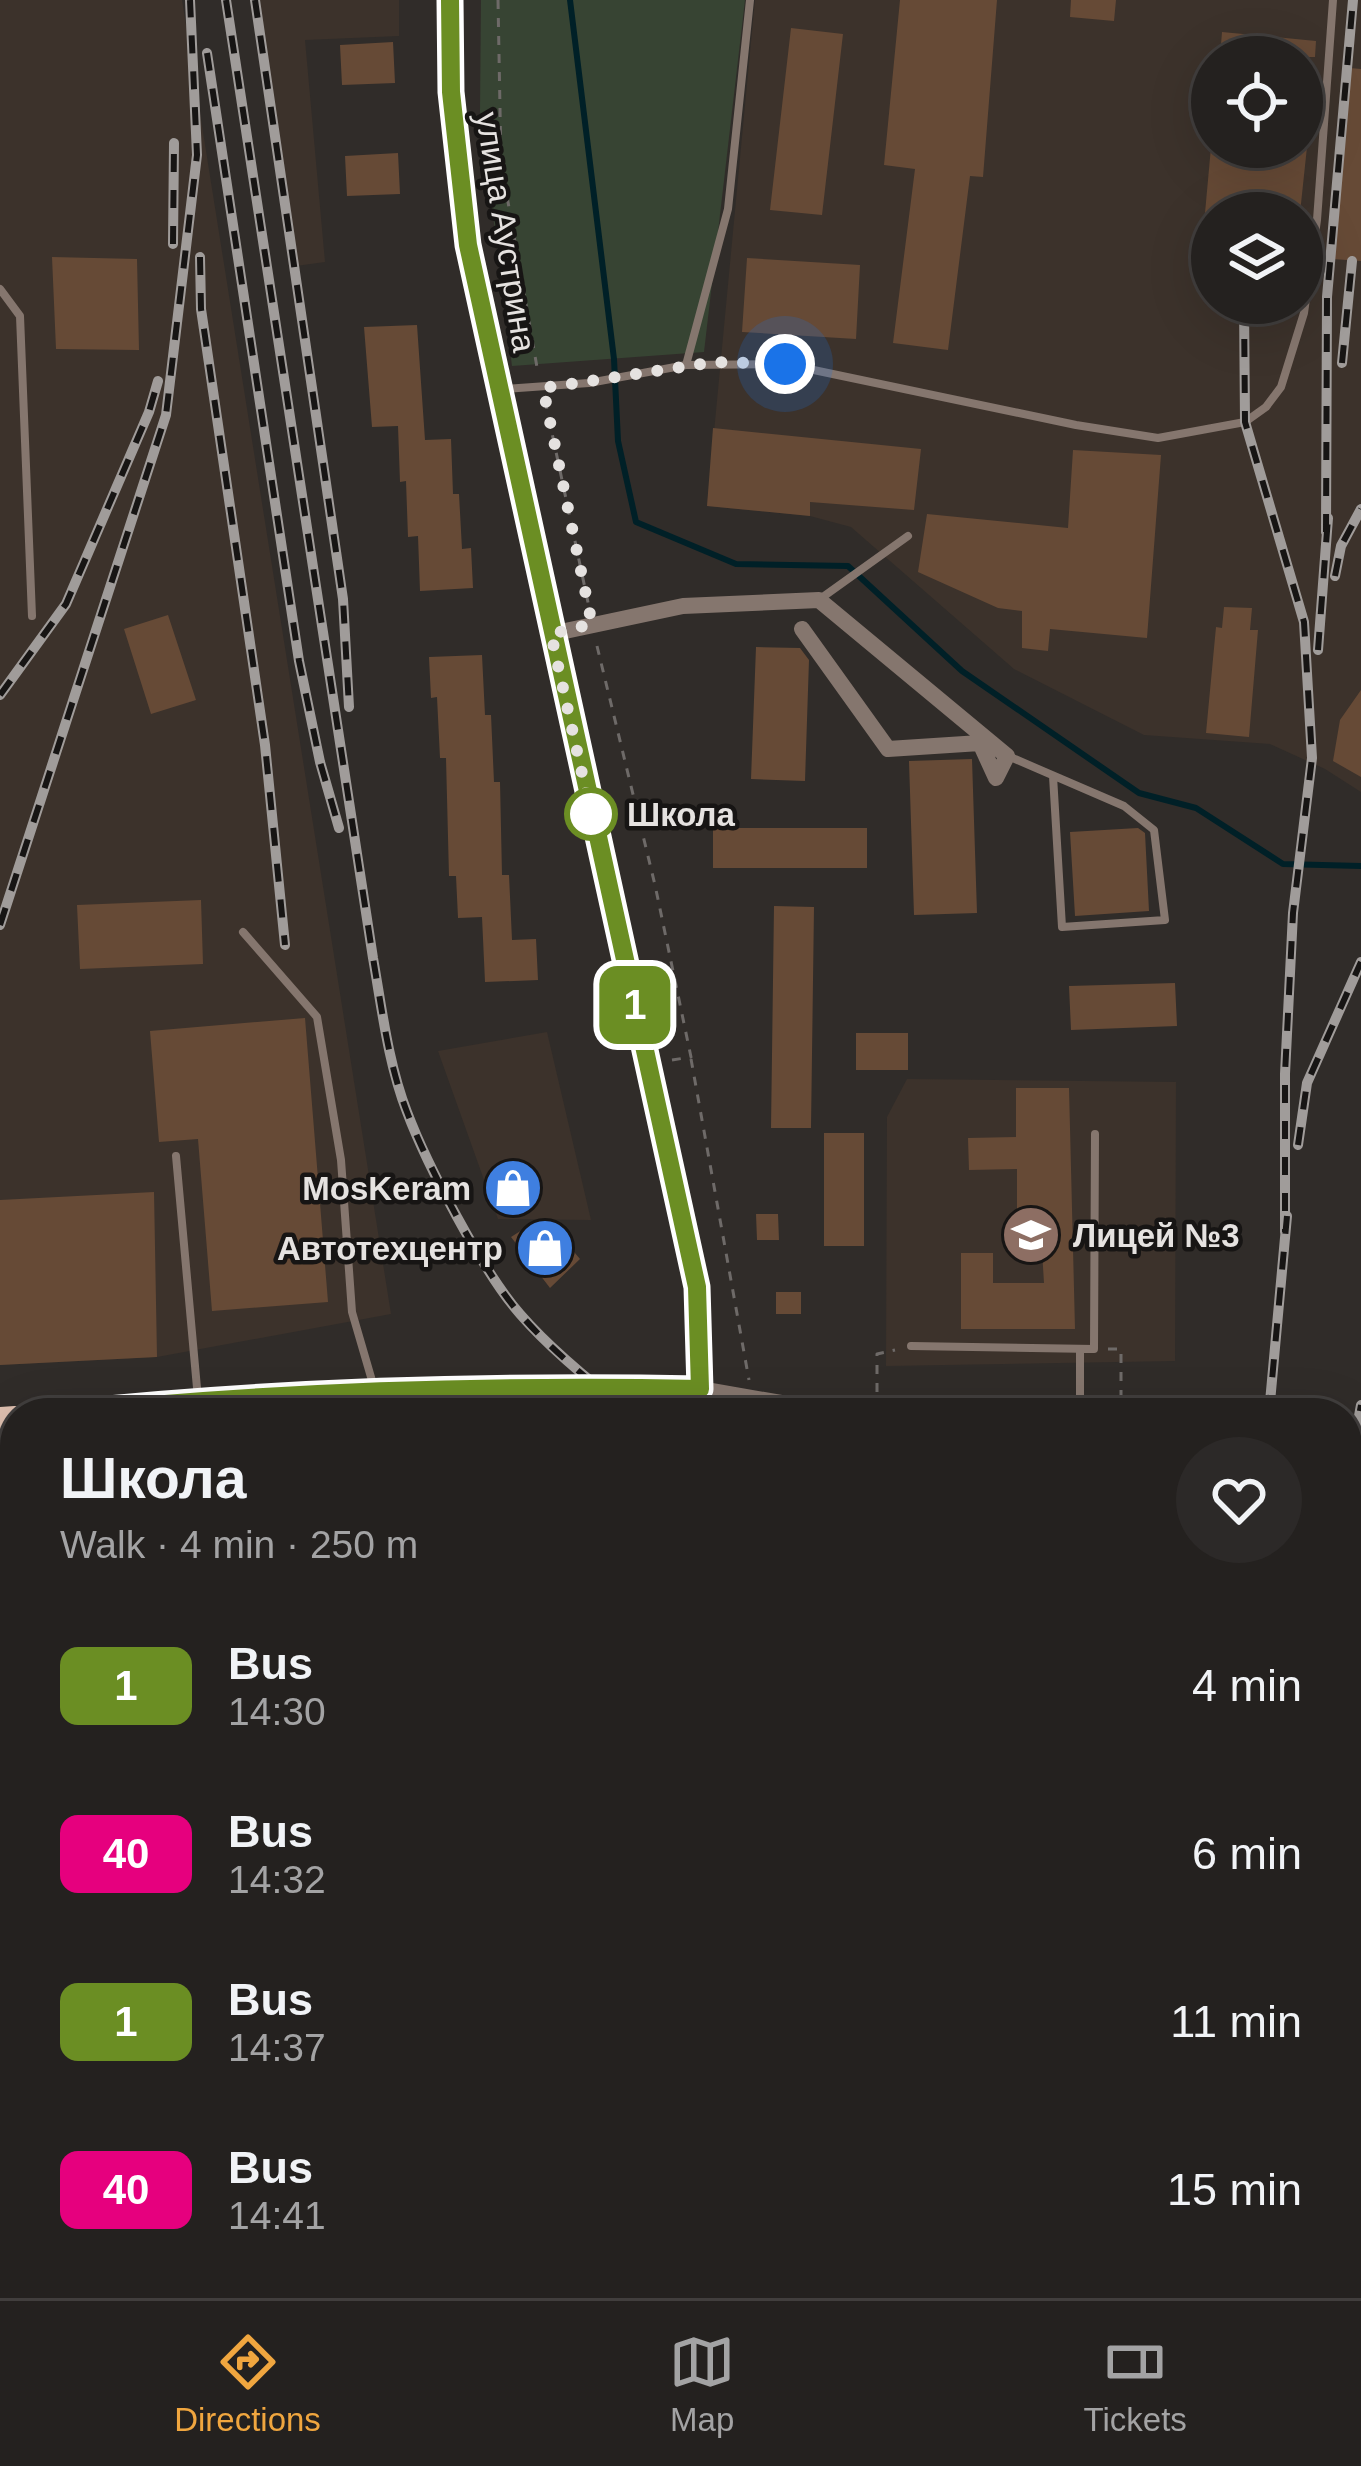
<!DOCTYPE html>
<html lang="en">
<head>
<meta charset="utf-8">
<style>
	:root { --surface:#24211f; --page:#2c2928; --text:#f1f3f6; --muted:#a3a3a4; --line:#413e3d; --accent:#f0a63f }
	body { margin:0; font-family:Arial,sans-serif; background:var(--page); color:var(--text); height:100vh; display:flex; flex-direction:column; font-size:45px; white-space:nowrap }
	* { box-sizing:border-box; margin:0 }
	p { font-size:39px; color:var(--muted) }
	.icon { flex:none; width:66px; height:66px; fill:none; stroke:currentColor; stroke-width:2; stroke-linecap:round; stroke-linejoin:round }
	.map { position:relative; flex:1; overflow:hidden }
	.side { position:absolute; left:0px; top:1398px; width:1362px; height:900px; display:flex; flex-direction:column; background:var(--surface); border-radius:48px 48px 0 0; box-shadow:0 12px 48px #0002,0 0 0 3px var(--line) }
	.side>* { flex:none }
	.badge { padding:0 24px; border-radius:18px; font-size:42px; line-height:78px }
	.controls { position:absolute; left:1191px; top:36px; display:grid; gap:24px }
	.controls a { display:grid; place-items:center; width:132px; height:132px; border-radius:50%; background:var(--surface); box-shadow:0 12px 48px #0002,0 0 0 3px var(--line); font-size:60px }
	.you { position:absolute; width:60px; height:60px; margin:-30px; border:9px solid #fff; border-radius:50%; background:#1a73e8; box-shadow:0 0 0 18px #1a73e833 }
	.map>.badge { position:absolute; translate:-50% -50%; box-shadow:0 0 0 6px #fff }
	.round { display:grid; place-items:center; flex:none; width:126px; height:126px; border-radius:63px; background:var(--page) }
	.head { display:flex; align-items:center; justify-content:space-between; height:204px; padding:0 60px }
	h1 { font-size:57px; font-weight:600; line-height:90px }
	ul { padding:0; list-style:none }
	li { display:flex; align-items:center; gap:36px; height:168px; padding:0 60px }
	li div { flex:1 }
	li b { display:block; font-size:45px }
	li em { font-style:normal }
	li .badge { min-width:132px; font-weight:700; text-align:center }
	.tab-bar { display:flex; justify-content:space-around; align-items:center; height:168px; border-top:3px solid var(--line); background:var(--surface); font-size:33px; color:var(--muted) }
	.tab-bar a { display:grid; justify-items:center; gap:6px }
	.tab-bar .current { color:var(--accent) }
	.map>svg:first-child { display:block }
	.built { fill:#3c322b; fill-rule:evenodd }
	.green { fill:#374433 }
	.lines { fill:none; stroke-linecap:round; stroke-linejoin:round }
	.stream { stroke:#002027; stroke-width:6 }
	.building { fill:#664a36 }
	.path { stroke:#6e6a68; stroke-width:3; stroke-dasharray:9 9; stroke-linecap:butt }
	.lane { stroke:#85766e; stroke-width:8 }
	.street { stroke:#85766e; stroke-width:16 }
	.primary { stroke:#debfaf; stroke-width:24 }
	.rail-casing { stroke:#a09c9a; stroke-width:10 }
	.rail { stroke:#171514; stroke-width:6; stroke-dasharray:18; stroke-linecap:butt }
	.line-casing { stroke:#fff; stroke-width:27 }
	.line { stroke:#6b8e23; stroke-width:18 }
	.walk { stroke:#e5e2e0; stroke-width:12; stroke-dasharray:0 21.6 }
	.stop-dot { fill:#fff; stroke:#6b8e23; stroke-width:6 }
	.labels { text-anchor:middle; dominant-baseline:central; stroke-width:9; stroke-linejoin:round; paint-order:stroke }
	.street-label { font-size:33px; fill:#e5e2e0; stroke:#171514 }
	.stop-label { font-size:33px; font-weight:bold; fill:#e5e2e0; stroke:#171514; text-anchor:start }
	.poi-label { font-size:33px; font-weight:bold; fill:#e5e2e0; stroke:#171514; text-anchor:end }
</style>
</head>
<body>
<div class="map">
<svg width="1361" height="2298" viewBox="0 0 1361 2298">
	<rect width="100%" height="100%" fill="#302c29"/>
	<!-- built -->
	<path class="built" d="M0 0H182L391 1314 157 1357 0 1365Z
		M253 0H399V36L305 40 325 262 296 266Z
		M755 0H1361V792L1325 769 1270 744 1144 735 1014 669 851 527 810 516 707 506ZM1212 57H1302V147H1212ZM1212 213H1302V303H1212Z
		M547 1032 591 1220 498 1219 438 1051Z
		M907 1079 1176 1082 1175 1361 886 1366 887 1117Z
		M0 1495 8 1501H15V2283H648V2298H0Z"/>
	<!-- green -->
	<path class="green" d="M481 0H745L704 352 512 366 480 112Z"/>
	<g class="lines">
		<!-- stream -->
		<path class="stream" d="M570 0 614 359 618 441 636 522 736 564 848 566 962 671 1139 793 1196 808 1283 864 1361 866"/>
	</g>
	<!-- building -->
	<path class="building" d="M900 0H997L983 177 970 176 948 350 893 343 915 169 884 165Z
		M1071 0H1116L1114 21 1070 17Z
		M791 28 843 34 822 215 770 210Z
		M1222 32 1316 41 1315 57H1220Z
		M393 42 395 83 342 85 340 45Z
		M1350 68 1361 69V261L1332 259Z
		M1211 147H1307L1300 213H1205Z
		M398 153 400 194 347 196 345 156Z
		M52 257 137 259 139 350 56 349Z
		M747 258 860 265 856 339 742 332Z
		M417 325 425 440 451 439 453 494H459L462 549 471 548 473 588 420 591 418 536 408 537 406 481 400 482 398 426 372 427 364 327Z
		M713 428 921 449 914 510 810 502V516L707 506Z
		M1073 450 1161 455 1147 638 1050 629 1048 651 1022 648V611L998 608 918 572 927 514 1068 528Z
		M1224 607 1252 608 1250 630H1258L1249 737 1206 733 1216 627 1222 628Z
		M168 615 196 700 151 714 124 629Z
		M756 647 800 648 809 660 805 781 751 779Z
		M482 655 485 715H491L494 782H500L502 875H509L512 940 536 939 538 980 485 982 482 917 458 918 456 876H449L446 758H440L437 697 431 698 429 657Z
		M1361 690V777L1333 761 1340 720Z
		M972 759 977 913 914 915 909 761Z
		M713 828H867V868H713Z
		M1138 828 1145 833 1149 911 1075 916 1070 832Z
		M201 900 203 964 80 969 77 905Z
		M774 906 814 907 811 1128H771Z
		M1175 983 1177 1026 1071 1030 1069 986Z
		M305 1018 328 1302 212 1311 198 1139 159 1142 150 1031Z
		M856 1033H908V1070H856Z
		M1016 1088H1069L1075 1329H961V1253H993V1283H1044L1040 1218H1017V1169L969 1170 968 1138 1016 1137Z
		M824 1133H864V1246H824Z
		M524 1178 526 1209 503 1210 501 1180Z
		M154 1192 157 1357 0 1365V1200Z
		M756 1214H778L779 1240H757Z
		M554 1228 580 1259 550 1288 511 1237 522 1230Z
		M776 1292H801V1314H776Z
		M0 1645 15 1646V1742L0 1741Z
		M0 2143 15 2144V2283H169L168 2298H0Z
		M595 2283H649L648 2298H595Z
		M1269 2283H1355L1354 2298H1268Z"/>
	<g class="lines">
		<!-- path -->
		<path class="path" d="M498 0 501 162 538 373
			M545 400 589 607
			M597 646 655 885 691 1057 672 1060
			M691 1059 749 1380
			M1108 1349H1121V1413
			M877 1392V1354L895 1350
			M1347 1423 1361 1424"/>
		<!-- lane -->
		<path class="lane" d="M0 289 20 316 32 616
			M686 365 785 364 1076 425 1158 438 1245 422 1266 407 1281 387 1304 313 1317 220 1333 0
			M504 389 589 383 686 365 728 209 750 0
			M820 599 908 536
			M1008 756 1124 806 1154 830 1165 920 1062 927 1053 776
			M243 932 317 1017 341 1160 352 1312 373 1384
			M176 1156 198 1399
			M911 1346 1094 1349 1095 1134
			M1080 1349V1413
			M521 1394 526 1413
			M0 1520 15 1525
			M0 1952 15 1971
			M1361 2019 1356 2056H1361
			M0 2101H15
			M1347 2159 1361 2173
			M225 2298V2283
			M566 2298 567 2283
			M853 2298V2283"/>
		<!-- street -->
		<path class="street" d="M551 634 683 606 819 600 1007 756 996 778 980 743 888 749 802 629
			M700 1389 781 1403 895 1413"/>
		<!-- primary -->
		<path class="primary" d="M68 1413C278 1391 489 1385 700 1389L697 1287 468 245 451 92 450 0
			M0 1419 15 1418"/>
		<!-- rail casing -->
		<g class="rail-casing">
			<path id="rail" d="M226 0 373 958C382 1009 388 1063 407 1112 427 1165 483 1272 520 1314 552 1351 593 1384 631 1413
				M255 0 343 599 349 707
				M207 53 299 661 320 762 339 828
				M173 244 174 143
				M200 257 201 309 265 745 285 945
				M1244 303 1245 422 1304 622 1312 758 1293 913 1285 1074V1232
				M1342 363 1352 261
				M1326 532 1327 297 1353 0
				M1335 576 1341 546 1361 509
				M1318 650 1328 518
				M0 695 66 604 149 412 158 381
				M0 925 166 415 197 155 190 0
				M1298 1145 1307 1083 1361 962
				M1269 1413 1287 1216
				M1347 1482 1361 1405
				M1347 1562 1361 1483
				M1050 2298 1053 2283
				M1201 2298 1204 2283"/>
		</g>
		<!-- rail -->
		<use href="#rail" class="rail"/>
	</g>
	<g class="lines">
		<!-- line casing -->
		<g class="line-casing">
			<path id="line" d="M67 1413C277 1391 488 1385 700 1389L697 1287 468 245 451 92 450 0"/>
		</g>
		<!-- line -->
		<use href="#line" class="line"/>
		<!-- walk -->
		<path class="walk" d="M591 814 551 634 592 624 543 388 715 362 785 364"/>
	</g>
	<!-- icons -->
	<defs>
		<g id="shop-disc" transform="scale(3)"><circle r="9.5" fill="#3f7fe0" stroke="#171514"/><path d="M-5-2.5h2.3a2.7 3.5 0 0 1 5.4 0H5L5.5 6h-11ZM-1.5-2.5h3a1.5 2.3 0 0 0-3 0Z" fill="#fff"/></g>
		<g id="school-disc" transform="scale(3)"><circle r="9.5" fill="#8d6e63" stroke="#171514"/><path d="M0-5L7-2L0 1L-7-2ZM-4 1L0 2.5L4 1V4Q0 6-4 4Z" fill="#fff"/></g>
	</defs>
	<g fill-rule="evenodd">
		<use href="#shop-disc" x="513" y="1188"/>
		<use href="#school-disc" x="1031" y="1235"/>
		<use href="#shop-disc" x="545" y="1248"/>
	</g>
	<!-- markers -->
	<circle class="stop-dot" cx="591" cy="814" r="24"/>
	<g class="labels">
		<!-- street labels -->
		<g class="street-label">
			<text transform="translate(506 232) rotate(81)">улица Аустрина</text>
		</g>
		<!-- stop labels -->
		<g class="stop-label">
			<text x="627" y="814">Школа</text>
		</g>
		<!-- poi labels -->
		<g class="poi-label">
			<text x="471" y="1188">MosKeram</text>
			<text x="1073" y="1235" text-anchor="start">Лицей №3</text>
			<text x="503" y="1248">Автотехцентр</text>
		</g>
	</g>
</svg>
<div class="controls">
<a><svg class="icon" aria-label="locate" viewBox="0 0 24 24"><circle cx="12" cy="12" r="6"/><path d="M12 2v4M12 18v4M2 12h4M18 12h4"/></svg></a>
<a><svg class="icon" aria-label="layers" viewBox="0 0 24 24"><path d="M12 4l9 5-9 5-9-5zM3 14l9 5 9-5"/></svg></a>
</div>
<div class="you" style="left:785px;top:364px"></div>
<b class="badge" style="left:635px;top:1005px;background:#6b8e23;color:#fff">1</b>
<section class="side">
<div class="head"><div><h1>Школа</h1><p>Walk · 4 min · 250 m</p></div><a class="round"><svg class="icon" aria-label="heart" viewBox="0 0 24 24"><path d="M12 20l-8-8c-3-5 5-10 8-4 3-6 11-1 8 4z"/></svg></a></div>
<ul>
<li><span class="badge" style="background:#6b8e23;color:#fff">1</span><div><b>Bus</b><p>14:30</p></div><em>4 min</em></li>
<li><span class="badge" style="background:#e6007e;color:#fff">40</span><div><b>Bus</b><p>14:32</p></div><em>6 min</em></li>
<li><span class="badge" style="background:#6b8e23;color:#fff">1</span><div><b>Bus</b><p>14:37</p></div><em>11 min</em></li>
<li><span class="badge" style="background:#e6007e;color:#fff">40</span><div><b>Bus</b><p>14:41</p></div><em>15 min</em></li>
</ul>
</section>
</div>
<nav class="tab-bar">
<a class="current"><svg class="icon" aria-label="directions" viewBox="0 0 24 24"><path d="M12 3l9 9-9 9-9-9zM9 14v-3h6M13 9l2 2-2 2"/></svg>Directions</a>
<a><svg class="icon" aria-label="map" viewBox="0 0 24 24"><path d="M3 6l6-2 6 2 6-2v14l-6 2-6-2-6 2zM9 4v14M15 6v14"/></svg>Map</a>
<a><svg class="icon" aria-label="tickets" viewBox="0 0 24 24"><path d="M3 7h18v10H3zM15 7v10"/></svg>Tickets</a>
</nav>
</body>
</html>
